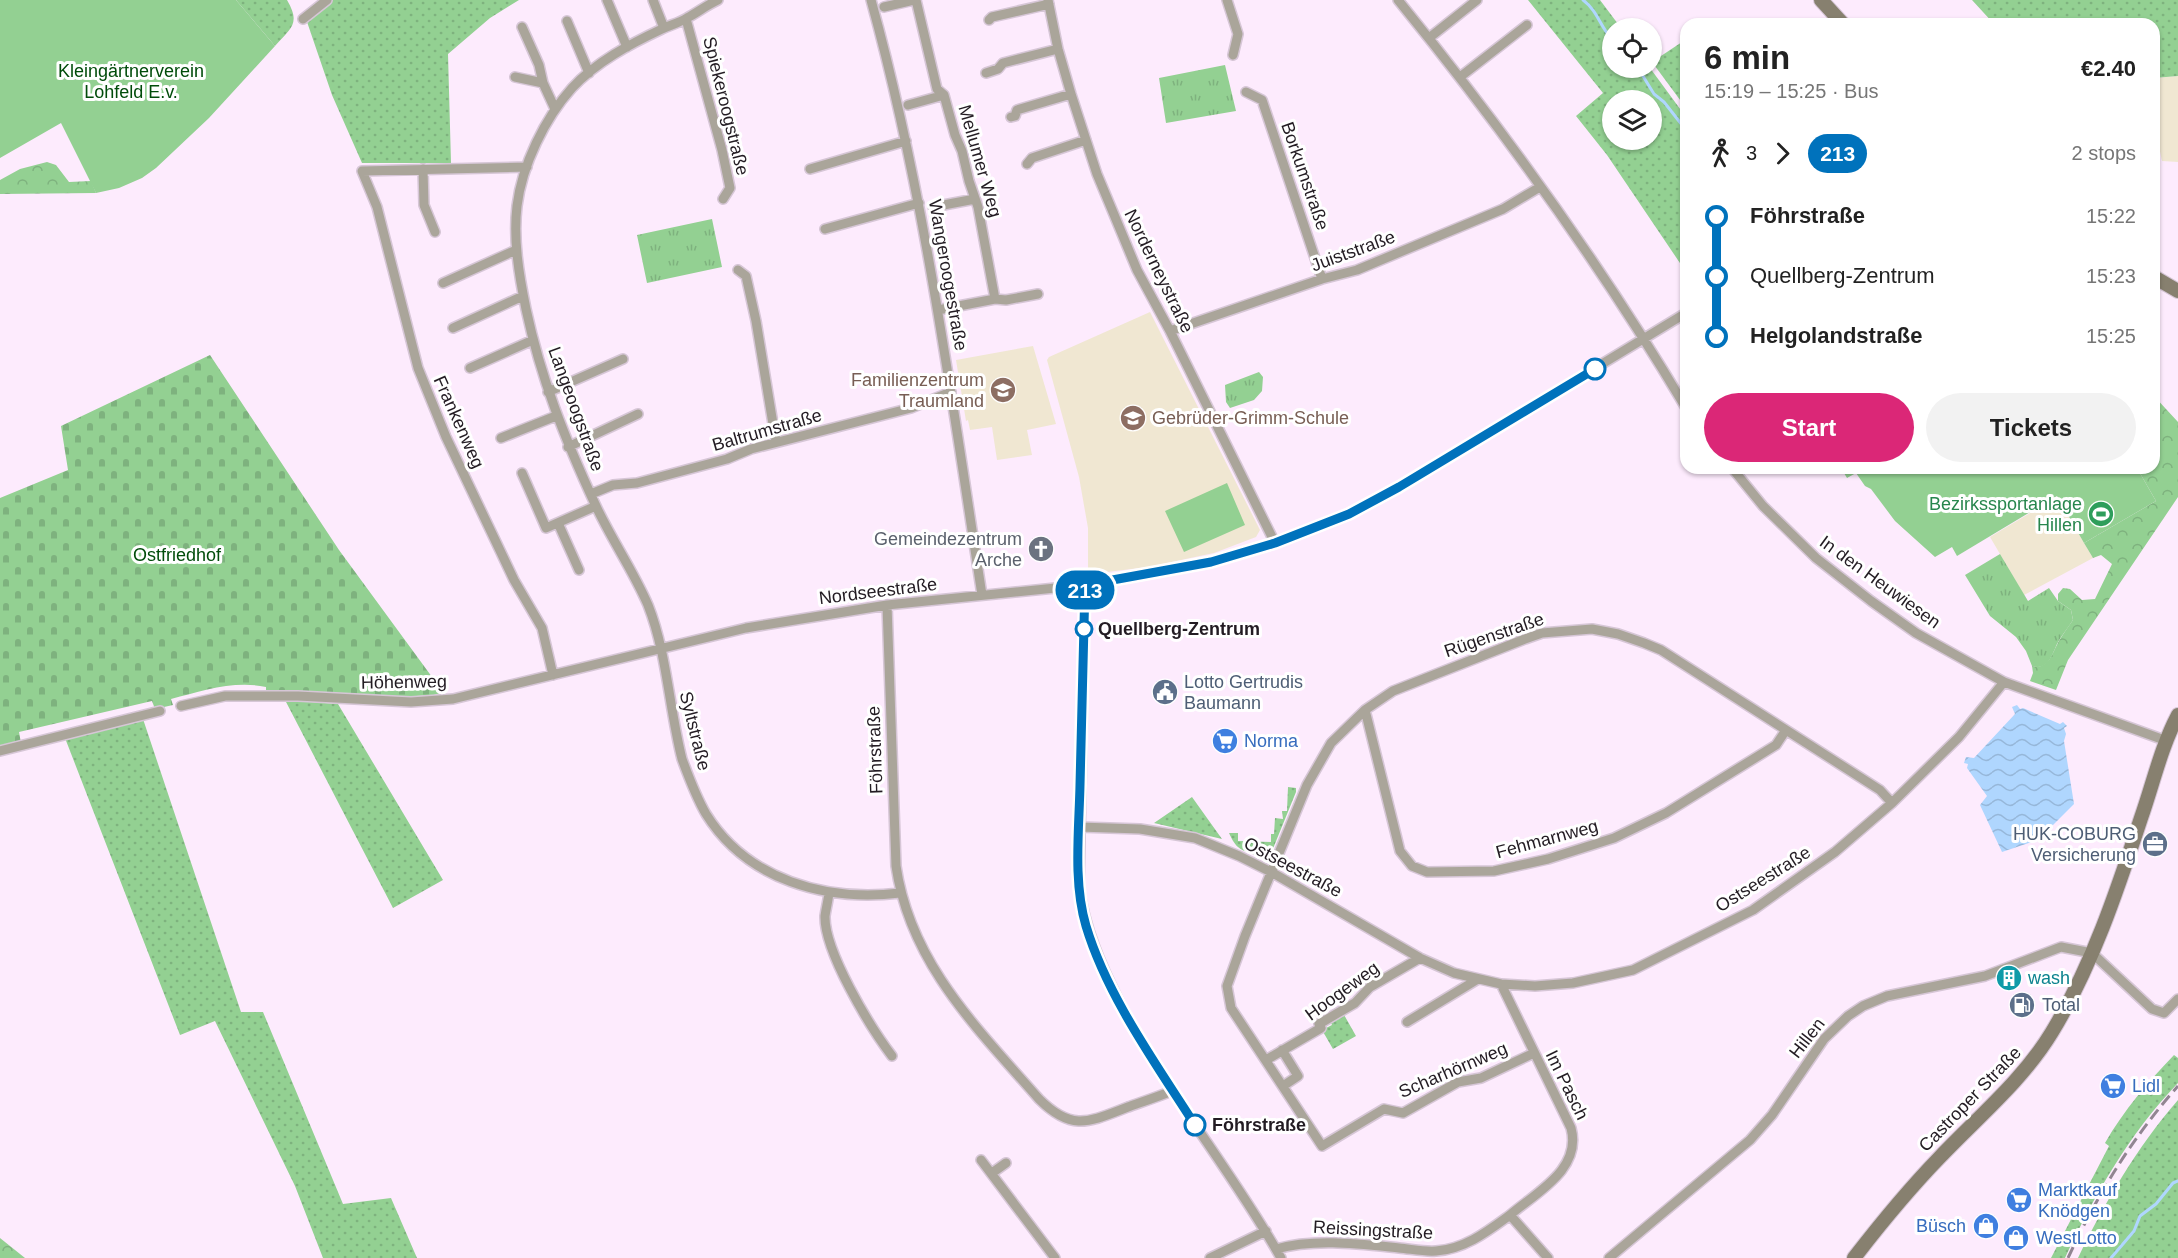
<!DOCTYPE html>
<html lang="en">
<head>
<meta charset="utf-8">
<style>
	:root { --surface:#fff; --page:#f2f2f2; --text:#222; --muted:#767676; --accent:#db2777 }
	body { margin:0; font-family:Helvetica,sans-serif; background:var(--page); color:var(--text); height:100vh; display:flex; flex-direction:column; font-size:22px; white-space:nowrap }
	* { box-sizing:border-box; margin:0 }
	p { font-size:20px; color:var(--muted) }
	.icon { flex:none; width:33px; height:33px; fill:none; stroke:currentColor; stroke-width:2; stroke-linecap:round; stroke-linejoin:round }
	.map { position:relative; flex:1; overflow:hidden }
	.panel { position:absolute; left:1680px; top:18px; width:480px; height:456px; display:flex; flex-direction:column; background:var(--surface); border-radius:18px; box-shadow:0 2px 4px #0004 }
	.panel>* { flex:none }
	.badge { padding:0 12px; border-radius:20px; font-size:21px; line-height:39px }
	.controls { position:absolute; left:1602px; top:18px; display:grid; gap:12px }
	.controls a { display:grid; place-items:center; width:60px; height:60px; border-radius:50%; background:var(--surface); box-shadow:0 2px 4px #0004; font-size:30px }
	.map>.badge { position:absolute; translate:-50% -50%; box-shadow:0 0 0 3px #fff }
	.legs { display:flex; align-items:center; gap:9px; height:66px; padding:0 24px; font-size:20px }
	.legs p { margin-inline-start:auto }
	.head { display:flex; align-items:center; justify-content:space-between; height:102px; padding:0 24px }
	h1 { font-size:33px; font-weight:800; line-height:45px }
	.button { display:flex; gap:12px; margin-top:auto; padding:12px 24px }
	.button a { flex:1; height:69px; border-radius:36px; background:var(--accent); color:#fff; font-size:24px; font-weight:800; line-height:69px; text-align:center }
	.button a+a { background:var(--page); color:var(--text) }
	ul { padding:0 24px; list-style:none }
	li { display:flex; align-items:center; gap:21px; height:60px; font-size:22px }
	li i { display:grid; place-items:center; width:9px; height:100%; margin:0 8px; background:currentColor }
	li i::after { content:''; width:15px; height:15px; margin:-8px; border:4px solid; border-radius:50%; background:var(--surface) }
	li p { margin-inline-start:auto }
	li:first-child i { background:linear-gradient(#0000 50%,currentColor 0) }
	li:last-child i { background:linear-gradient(currentColor 50%,#0000 0) }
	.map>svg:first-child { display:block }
	.education { fill:#f0e7d2 }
	.grass { fill:url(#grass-dots); fill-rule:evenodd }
	.forest { fill:url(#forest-crowns) }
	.cemetery { fill:url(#cemetery-stones) }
	.park { fill:url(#park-tufts) }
	.garden { fill:#93d092 }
	.water { fill:url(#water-waves) }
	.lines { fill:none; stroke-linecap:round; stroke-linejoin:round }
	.stream { stroke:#afd6fe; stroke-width:3 }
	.minor-casing { stroke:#d6c6d6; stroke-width:12 }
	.secondary-casing { stroke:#d6c6d6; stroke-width:16 }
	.minor { stroke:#aaa59a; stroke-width:9 }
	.secondary { stroke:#87806f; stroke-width:14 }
	.rail { stroke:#928592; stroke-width:3; stroke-dasharray:12 6; stroke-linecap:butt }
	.line-1-casing { stroke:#fff; stroke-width:14 }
	.line-1 { stroke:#0072bc; stroke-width:9 }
	.stop-1-dot { fill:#fff; stroke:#0072bc; stroke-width:3 }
	.labels { text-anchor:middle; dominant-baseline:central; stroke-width:6; stroke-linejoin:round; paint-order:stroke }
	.park-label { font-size:18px; fill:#014c0a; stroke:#fff }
	.street-label { font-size:18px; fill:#231c23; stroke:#fff }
	.education-label { font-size:18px; fill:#785e54; stroke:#fff; text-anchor:end }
	.leisure-label { font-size:18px; fill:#27864d; stroke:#fff; text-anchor:end }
	.worship-label { font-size:18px; fill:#5b616d; stroke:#fff; text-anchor:end }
	.stop-label { font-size:18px; font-weight:bold; fill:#231c23; stroke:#fff; text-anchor:start }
	.service-label { font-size:18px; fill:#4e5e75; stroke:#fff; text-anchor:start }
	.shop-label { font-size:18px; fill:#366cbe; stroke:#fff; text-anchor:start }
	.culture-label { font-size:18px; fill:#0d838f; stroke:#fff; text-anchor:start }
</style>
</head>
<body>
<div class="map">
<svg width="2178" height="1258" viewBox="0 0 2178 1258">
	<defs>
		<pattern id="grass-dots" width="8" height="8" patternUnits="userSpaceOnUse" patternTransform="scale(1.5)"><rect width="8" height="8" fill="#93d092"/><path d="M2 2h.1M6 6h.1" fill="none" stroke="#7eb27e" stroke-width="1.8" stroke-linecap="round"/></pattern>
		<pattern id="forest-crowns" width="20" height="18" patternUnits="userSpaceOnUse" patternTransform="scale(1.5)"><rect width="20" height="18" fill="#93d092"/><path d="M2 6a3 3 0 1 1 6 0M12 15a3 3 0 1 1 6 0" fill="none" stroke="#7eb27e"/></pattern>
		<pattern id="cemetery-stones" width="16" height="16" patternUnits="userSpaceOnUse" patternTransform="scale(1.5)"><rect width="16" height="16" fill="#93d092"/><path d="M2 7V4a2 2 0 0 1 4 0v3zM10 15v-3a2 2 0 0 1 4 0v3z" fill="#7eb27e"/></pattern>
		<pattern id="park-tufts" width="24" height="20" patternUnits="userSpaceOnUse" patternTransform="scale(1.5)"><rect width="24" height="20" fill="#93d092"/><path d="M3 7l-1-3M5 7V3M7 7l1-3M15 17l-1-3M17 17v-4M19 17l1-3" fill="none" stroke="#7eb27e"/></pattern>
		<pattern id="water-waves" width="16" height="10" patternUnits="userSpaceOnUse" patternTransform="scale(1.5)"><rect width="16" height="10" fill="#afd6fe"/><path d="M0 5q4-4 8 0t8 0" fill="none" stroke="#96b7d9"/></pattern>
	</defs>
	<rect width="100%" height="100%" fill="#fdebfd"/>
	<!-- education -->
	<path class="education" d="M2178 76V162L2162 161 2154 123V78Z
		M1150 312 1260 530 1256 537 1214 553 1148 567 1091 574 1088 573V528L1079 477 1047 360 1049 357Z
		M1033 346 1056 424 1027 430 1032 455 997 460 992 427 970 430 968 420 966 421 956 360Z
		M2057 497 2093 558 2024 595 1990 537Z"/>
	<!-- grass -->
	<path class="grass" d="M236 0H287C301 24 291 28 275 46Z
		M325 0H519L490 18 448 54 451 163H362L332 95 305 16Z
		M1528 0H1600L1621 28H1612V68H1650L1686 117V272L1607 155 1576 116 1603 93ZM1612 100H1652V140H1612Z
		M1972 0H2178V76L2154 78V24H1994Z
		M1682 42 1686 45V108L1652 62Z
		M285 700 338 704 443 880 393 908Z
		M143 719 241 1012H263L343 1204 391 1198 417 1258H323L295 1186 215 1021 180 1035 65 738Z
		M1288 787 1296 788V792L1272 851C1263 859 1247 854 1238 847 1234 844 1231 837 1229 833H1238V841L1271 842V834H1274L1275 818 1283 819 1282 811H1287Z
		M1192 797 1222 839 1154 823Z
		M1343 1013 1356 1036 1333 1049 1322 1030 1332 1025 1330 1021Z
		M2174 1055 2178 1058V1083C2129 1134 2095 1194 2065 1258H2051L2109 1146 2105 1143C2124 1110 2148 1082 2174 1055Z
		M2178 1100V1258H2078C2105 1202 2137 1147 2178 1100Z"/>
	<!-- forest -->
	<path class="forest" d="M47 162 56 165 69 182 91 181 96 193 0 194V180L20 169Z
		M2154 396 2178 422V497L2068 660 2056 690 2030 681 2033 673 2032 666C2049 670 2052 653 2059 641 2063 634 2068 627 2073 620L2071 610 2058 601V594L2063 588 2070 589 2082 600 2095 599 2112 564 2101 555 2093 558 2084 543 2156 501 2137 468H2154Z
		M0 1238 25 1258H0Z"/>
	<!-- cemetery -->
	<path class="cemetery" d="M210 355 339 550 443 692 434 695 382 698 266 693V687C234 680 202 691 171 699L173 705 155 709 152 701 19 732 21 743 0 748V498L68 470 61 426Z"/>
	<!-- park -->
	<path class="park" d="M1225 65 1236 111 1166 123 1159 78Z
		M712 219 722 267 647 283 637 235Z
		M1259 372 1263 377 1262 391 1254 400 1230 408 1226 402 1225 385Z
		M2000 554 2028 601 2049 588 2058 601 2071 610 2073 620C2068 628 2061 636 2057 644 2052 655 2048 671 2032 666L2026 651 2016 637 1990 616 1965 575Z"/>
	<!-- garden -->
	<path class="garden" d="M0 0H236L275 46 209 118 156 168 142 178 119 188 96 193 61 123 0 158Z
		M1841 468H2137L2156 501 2084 543 2057 496 1957 556 1952 547 1935 557 1895 521 1871 489 1865 486 1856 473 1847 478Z
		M1227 483 1245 525 1184 552 1165 511Z"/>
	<!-- water -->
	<path class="water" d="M2017 705 2020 709 2023 708 2060 724 2063 722 2067 726 2064 728 2066 734 2064 741 2074 804 2045 833 2048 836 2044 839 2041 837 2038 840 2002 852 1980 805 1987 796 1967 768 1968 764 1964 763 1966 757 1974 758 2015 714 2012 707Z"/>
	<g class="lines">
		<!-- stream -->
		<path class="stream" d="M1583 0C1598 11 1600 27 1612 39
			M1638 68 1654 94 1664 102 1686 130
			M2111 1258 2134 1231 2140 1216 2156 1204 2173 1183 2178 1181"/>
		<!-- minor casing -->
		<g class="minor-casing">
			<path id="minor" d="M607 0 627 47
				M653 0 664 28
				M718 0C707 5 698 12 687 18 679 23 670 25 662 29 630 44 596 62 572 88 545 118 522 165 517 206 513 240 519 275 526 309 541 379 565 439 595 504 611 539 633 570 648 605 667 653 669 708 682 759 689 778 696 797 706 814 747 880 826 902 900 893
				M871 0C925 195 951 396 982 595
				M916 0 937 89 944 95 955 135 962 151 969 181 978 207 995 299 938 310
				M1048 0 1058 49 1071 94 1097 174 1115 217 1137 270 1170 331 1275 543
				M1227 0 1238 34 1233 55
				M1398 0C1503 129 1601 265 1686 408
				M884 7 914 0
				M303 19 327 0
				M686 19 722 150 730 188 723 199
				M989 20 992 17 1049 4
				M567 21 589 73
				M522 27 539 65 543 83 555 109
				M1429 38 1477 0
				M986 73 998 69 1003 63 1058 49
				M515 77 543 83
				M1460 77 1527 25
				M1246 92 1262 100 1322 279
				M908 105 944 95
				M1011 117 1015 116 1017 110 1071 94
				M1027 164 1032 158 1086 140
				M527 167 362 171 377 207 418 368 446 437 496 542 514 580 542 628 553 675
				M423 169 424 205 435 232
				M810 169 906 141
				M933 207 975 199
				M825 229 919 203
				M738 270 746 276 756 321 776 442
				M443 283 516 250
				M995 299 1006 300 1038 294
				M453 328 523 296
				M1170 331 1322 279 1357 270 1503 209 1540 187
				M470 368 533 340
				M548 392 623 359
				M501 438 556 416
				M568 447 638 414
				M1732 468 1763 506 1816 558 1871 601 1916 633 2004 682 2167 741
				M522 473 546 528 596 506
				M591 494 613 485 637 483 727 459 751 449 911 408 951 392
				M558 523 579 570
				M1085 585 1079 887C1085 928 1100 963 1118 999 1164 1090 1231 1169 1281 1258
				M887 605 896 866C910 963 977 1028 1039 1099 1072 1132 1089 1122 1128 1107 1142 1102 1157 1097 1172 1091
				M181 706 225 696H298L411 702 453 699 746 628 887 605 1085 585 1211 562 1275 543 1349 514 1399 487 1686 313
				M1365 710 1400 851 1412 866 1427 872 1494 871 1548 859 1614 838 1666 813 1776 745 1786 730
				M0 751 160 711
				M1079 827 1140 829 1195 838 1239 856 1271 872 1420 958 1454 973 1501 984 1535 986 1573 983 1633 970 1753 910 1835 852 1892 803 1959 737 2004 682
				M829 893C828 901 826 909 825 916 824 951 870 1027 892 1056
				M1501 984 1571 1128C1582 1169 1537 1192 1510 1215
				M1407 1022 1478 979
				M1282 1050 1298 1076 1283 1086
				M1534 1053 1481 1078 1458 1082 1403 1113 1384 1109 1322 1146 1231 1008 1227 986 1245 936 1307 785 1331 743 1365 710 1393 691 1525 639 1542 633 1592 629 1618 634 1644 643 1661 650 1880 790 1892 803
				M1266 1060 1321 1028 1319 1024 1355 1003 1370 987 1420 958
				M981 1160 1055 1258
				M992 1173 1006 1163
				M1276 1249C1315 1238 1360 1244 1399 1248 1411 1249 1424 1252 1436 1251 1465 1249 1488 1231 1510 1215L1548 1258
				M1210 1258 1266 1231
				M1609 1258 1750 1140 1772 1115 1824 1039 1848 1016 1863 1006 1887 996 1985 976 2061 947 2092 953 2152 1009 2164 1013 2178 999"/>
		</g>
		<!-- secondary casing -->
		<g class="secondary-casing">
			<path id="secondary" d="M1821 0 1843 24
				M2154 277 2178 291
				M1854 1258C1881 1223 1909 1189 1940 1157 1978 1117 2023 1080 2052 1032 2092 966 2117 891 2141 818 2153 784 2161 747 2178 715"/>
		</g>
		<!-- minor -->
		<use href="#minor" class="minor"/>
		<!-- secondary -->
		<use href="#secondary" class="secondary"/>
		<!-- rail -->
		<path class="rail" d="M2068 1258C2097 1195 2132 1138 2178 1086"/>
	</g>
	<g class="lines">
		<!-- line-1 casing -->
		<g class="line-1-casing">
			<path id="line-1" d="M1195 1125C1156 1064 1107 996 1086 926 1073 882 1079 831 1080 785 1082 719 1083 652 1085 585L1211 562 1275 543 1349 514 1399 487 1595 369"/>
		</g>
		<!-- line-1 -->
		<use href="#line-1" class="line-1"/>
	</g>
	<!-- icons -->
	<defs>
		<g id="school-disc" transform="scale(1.35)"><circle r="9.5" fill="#8d6e63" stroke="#fff"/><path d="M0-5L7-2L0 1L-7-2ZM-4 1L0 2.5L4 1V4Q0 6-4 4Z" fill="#fff"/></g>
		<g id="stadium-disc" transform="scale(1.35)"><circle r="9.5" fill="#2e9e5b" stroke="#fff"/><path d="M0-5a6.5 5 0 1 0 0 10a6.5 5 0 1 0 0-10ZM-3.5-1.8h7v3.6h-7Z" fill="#fff"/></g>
		<g id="church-disc" transform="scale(1.35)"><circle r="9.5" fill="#6b7280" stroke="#fff"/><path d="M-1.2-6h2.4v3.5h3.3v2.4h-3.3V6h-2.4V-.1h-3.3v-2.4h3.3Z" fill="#fff"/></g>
		<g id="civic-disc" transform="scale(1.35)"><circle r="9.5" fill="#5c6f8a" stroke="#fff"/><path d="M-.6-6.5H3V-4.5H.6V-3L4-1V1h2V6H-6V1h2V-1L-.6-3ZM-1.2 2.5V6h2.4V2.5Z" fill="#fff"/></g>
		<g id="supermarket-disc" transform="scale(1.35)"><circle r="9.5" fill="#3f7fe0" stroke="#fff"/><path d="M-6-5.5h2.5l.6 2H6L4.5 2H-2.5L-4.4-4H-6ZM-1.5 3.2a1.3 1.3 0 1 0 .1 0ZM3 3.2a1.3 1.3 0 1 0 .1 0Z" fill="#fff"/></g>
		<g id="office-disc" transform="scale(1.35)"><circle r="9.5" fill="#5c6f8a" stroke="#fff"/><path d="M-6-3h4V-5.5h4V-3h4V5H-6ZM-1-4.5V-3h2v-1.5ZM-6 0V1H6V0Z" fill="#fff"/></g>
		<g id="building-disc" transform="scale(1.35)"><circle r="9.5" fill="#0f9aa8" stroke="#fff"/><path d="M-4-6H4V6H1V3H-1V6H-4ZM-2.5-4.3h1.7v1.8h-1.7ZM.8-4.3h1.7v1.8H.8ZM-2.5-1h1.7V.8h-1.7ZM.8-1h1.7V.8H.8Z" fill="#fff"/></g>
		<g id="fuel-disc" transform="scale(1.35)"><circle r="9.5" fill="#5c6f8a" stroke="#fff"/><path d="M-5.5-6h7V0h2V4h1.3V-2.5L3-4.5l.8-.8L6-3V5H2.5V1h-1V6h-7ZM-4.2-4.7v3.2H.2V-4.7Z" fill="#fff"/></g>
		<g id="shop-disc" transform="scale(1.35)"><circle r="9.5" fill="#3f7fe0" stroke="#fff"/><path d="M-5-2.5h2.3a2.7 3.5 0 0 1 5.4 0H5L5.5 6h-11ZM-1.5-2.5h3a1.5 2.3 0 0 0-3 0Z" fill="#fff"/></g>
	</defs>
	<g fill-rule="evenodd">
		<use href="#school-disc" x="1003" y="390"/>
		<use href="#school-disc" x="1133" y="418"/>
		<use href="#stadium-disc" x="2101" y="514"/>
		<use href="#church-disc" x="1041" y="549"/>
		<use href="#civic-disc" x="1165" y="692"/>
		<use href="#supermarket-disc" x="1225" y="741"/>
		<use href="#office-disc" x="2155" y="844"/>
		<use href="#building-disc" x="2009" y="978"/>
		<use href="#fuel-disc" x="2022" y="1005"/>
		<use href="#supermarket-disc" x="2113" y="1086"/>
		<use href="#supermarket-disc" x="2019" y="1200"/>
		<use href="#shop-disc" x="1986" y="1226"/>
		<use href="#shop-disc" x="2016" y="1238"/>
	</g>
	<!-- markers -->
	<g class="stop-1-dot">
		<circle cx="1595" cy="369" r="10"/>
		<circle cx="1084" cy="629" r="8"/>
		<circle cx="1195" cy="1125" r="10"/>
	</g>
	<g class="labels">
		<!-- park labels -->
		<g class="park-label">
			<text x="131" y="71">Kleingärtnerverein<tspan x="131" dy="21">Lohfeld E.v.</tspan></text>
			<text x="177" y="555">Ostfriedhof</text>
		</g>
		<!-- street labels -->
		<g class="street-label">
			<text transform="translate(726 106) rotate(76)">Spiekeroogstraße</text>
			<text transform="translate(980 161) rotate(74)">Mellumer Weg</text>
			<text transform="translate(1305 176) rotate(71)">Borkumstraße</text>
			<text transform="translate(1353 251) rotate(-20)">Juiststraße</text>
			<text transform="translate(1159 271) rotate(64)">Norderneystraße</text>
			<text transform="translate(948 275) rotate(80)">Wangeroogestraße</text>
			<text transform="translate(576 409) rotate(70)">Langeoogstraße</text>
			<text transform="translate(459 422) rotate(66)">Frankenweg</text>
			<text transform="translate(767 430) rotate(-16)">Baltrumstraße</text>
			<text transform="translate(1880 582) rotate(36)">In den Heuwiesen</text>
			<text transform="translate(878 591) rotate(-7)">Nordseestraße</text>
			<text transform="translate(1494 635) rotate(-19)">Rügenstraße</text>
			<text transform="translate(404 682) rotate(-1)">Höhenweg</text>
			<text transform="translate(695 731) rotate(76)">Syltstraße</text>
			<text transform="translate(875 750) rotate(-92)">Föhrstraße</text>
			<text transform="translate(1547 839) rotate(-15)">Fehmarnweg</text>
			<text transform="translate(1293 867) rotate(28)">Ostseestraße</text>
			<text transform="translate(1763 879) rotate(-32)">Ostseestraße</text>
			<text transform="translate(1342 991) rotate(-36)">Hoogeweg</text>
			<text transform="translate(1807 1038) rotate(-52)">Hillen</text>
			<text transform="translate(1453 1070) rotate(-23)">Scharhörnweg</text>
			<text transform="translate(1567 1085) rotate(64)">Im Pasch</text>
			<text transform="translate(1970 1099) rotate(-46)">Castroper Straße</text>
			<text transform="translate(1373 1230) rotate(3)">Reissingstraße</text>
		</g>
		<!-- education labels -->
		<g class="education-label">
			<text x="984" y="380">Familienzentrum<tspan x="984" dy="21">Traumland</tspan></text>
			<text x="1152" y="418" text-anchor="start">Gebrüder-Grimm-Schule</text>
		</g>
		<!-- leisure labels -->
		<g class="leisure-label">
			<text x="2082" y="504">Bezirkssportanlage<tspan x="2082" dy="21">Hillen</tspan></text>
		</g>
		<!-- worship labels -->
		<g class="worship-label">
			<text x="1022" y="539">Gemeindezentrum<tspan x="1022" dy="21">Arche</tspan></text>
		</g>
		<!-- stop labels -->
		<g class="stop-label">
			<text x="1098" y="629">Quellberg-Zentrum</text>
			<text x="1212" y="1125">Föhrstraße</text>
		</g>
		<!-- service labels -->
		<g class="service-label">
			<text x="1184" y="682">Lotto Gertrudis<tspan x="1184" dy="21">Baumann</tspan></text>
			<text x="2136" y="834" text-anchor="end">HUK-COBURG<tspan x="2136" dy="21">Versicherung</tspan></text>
			<text x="2042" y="1005">Total</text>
		</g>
		<!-- shop labels -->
		<g class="shop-label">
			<text x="1244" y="741">Norma</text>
			<text x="2132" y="1086">Lidl</text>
			<text x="2038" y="1190">Marktkauf<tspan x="2038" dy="21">Knödgen</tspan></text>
			<text x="1966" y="1226" text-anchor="end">Büsch</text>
			<text x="2036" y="1238">WestLotto</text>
		</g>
		<!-- culture labels -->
		<g class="culture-label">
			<text x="2028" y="978">wash</text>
		</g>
	</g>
</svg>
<div class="controls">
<a><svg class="icon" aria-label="locate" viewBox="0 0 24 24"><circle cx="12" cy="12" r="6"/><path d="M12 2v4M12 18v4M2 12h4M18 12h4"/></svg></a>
<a><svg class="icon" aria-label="layers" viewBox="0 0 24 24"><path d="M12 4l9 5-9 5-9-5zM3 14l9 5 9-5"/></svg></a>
</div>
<b class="badge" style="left:1085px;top:590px;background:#0072bc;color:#fff">213</b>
<section class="panel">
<div class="head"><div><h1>6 min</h1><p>15:19 – 15:25 · Bus</p></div><b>€2.40</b></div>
<div class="legs"><svg class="icon" aria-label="walk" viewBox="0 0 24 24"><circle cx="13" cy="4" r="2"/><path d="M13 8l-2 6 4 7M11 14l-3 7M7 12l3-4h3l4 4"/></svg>3<svg class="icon" aria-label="forward" viewBox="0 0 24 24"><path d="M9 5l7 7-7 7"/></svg><b class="badge" style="background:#0072bc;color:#fff">213</b><p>2 stops</p></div>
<ul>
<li><i style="color:#0072bc"></i><b>Föhrstraße</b><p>15:22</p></li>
<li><i style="color:#0072bc"></i><span>Quellberg-Zentrum</span><p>15:23</p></li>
<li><i style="color:#0072bc"></i><b>Helgolandstraße</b><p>15:25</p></li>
</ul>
<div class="button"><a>Start</a><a>Tickets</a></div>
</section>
</div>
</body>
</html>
